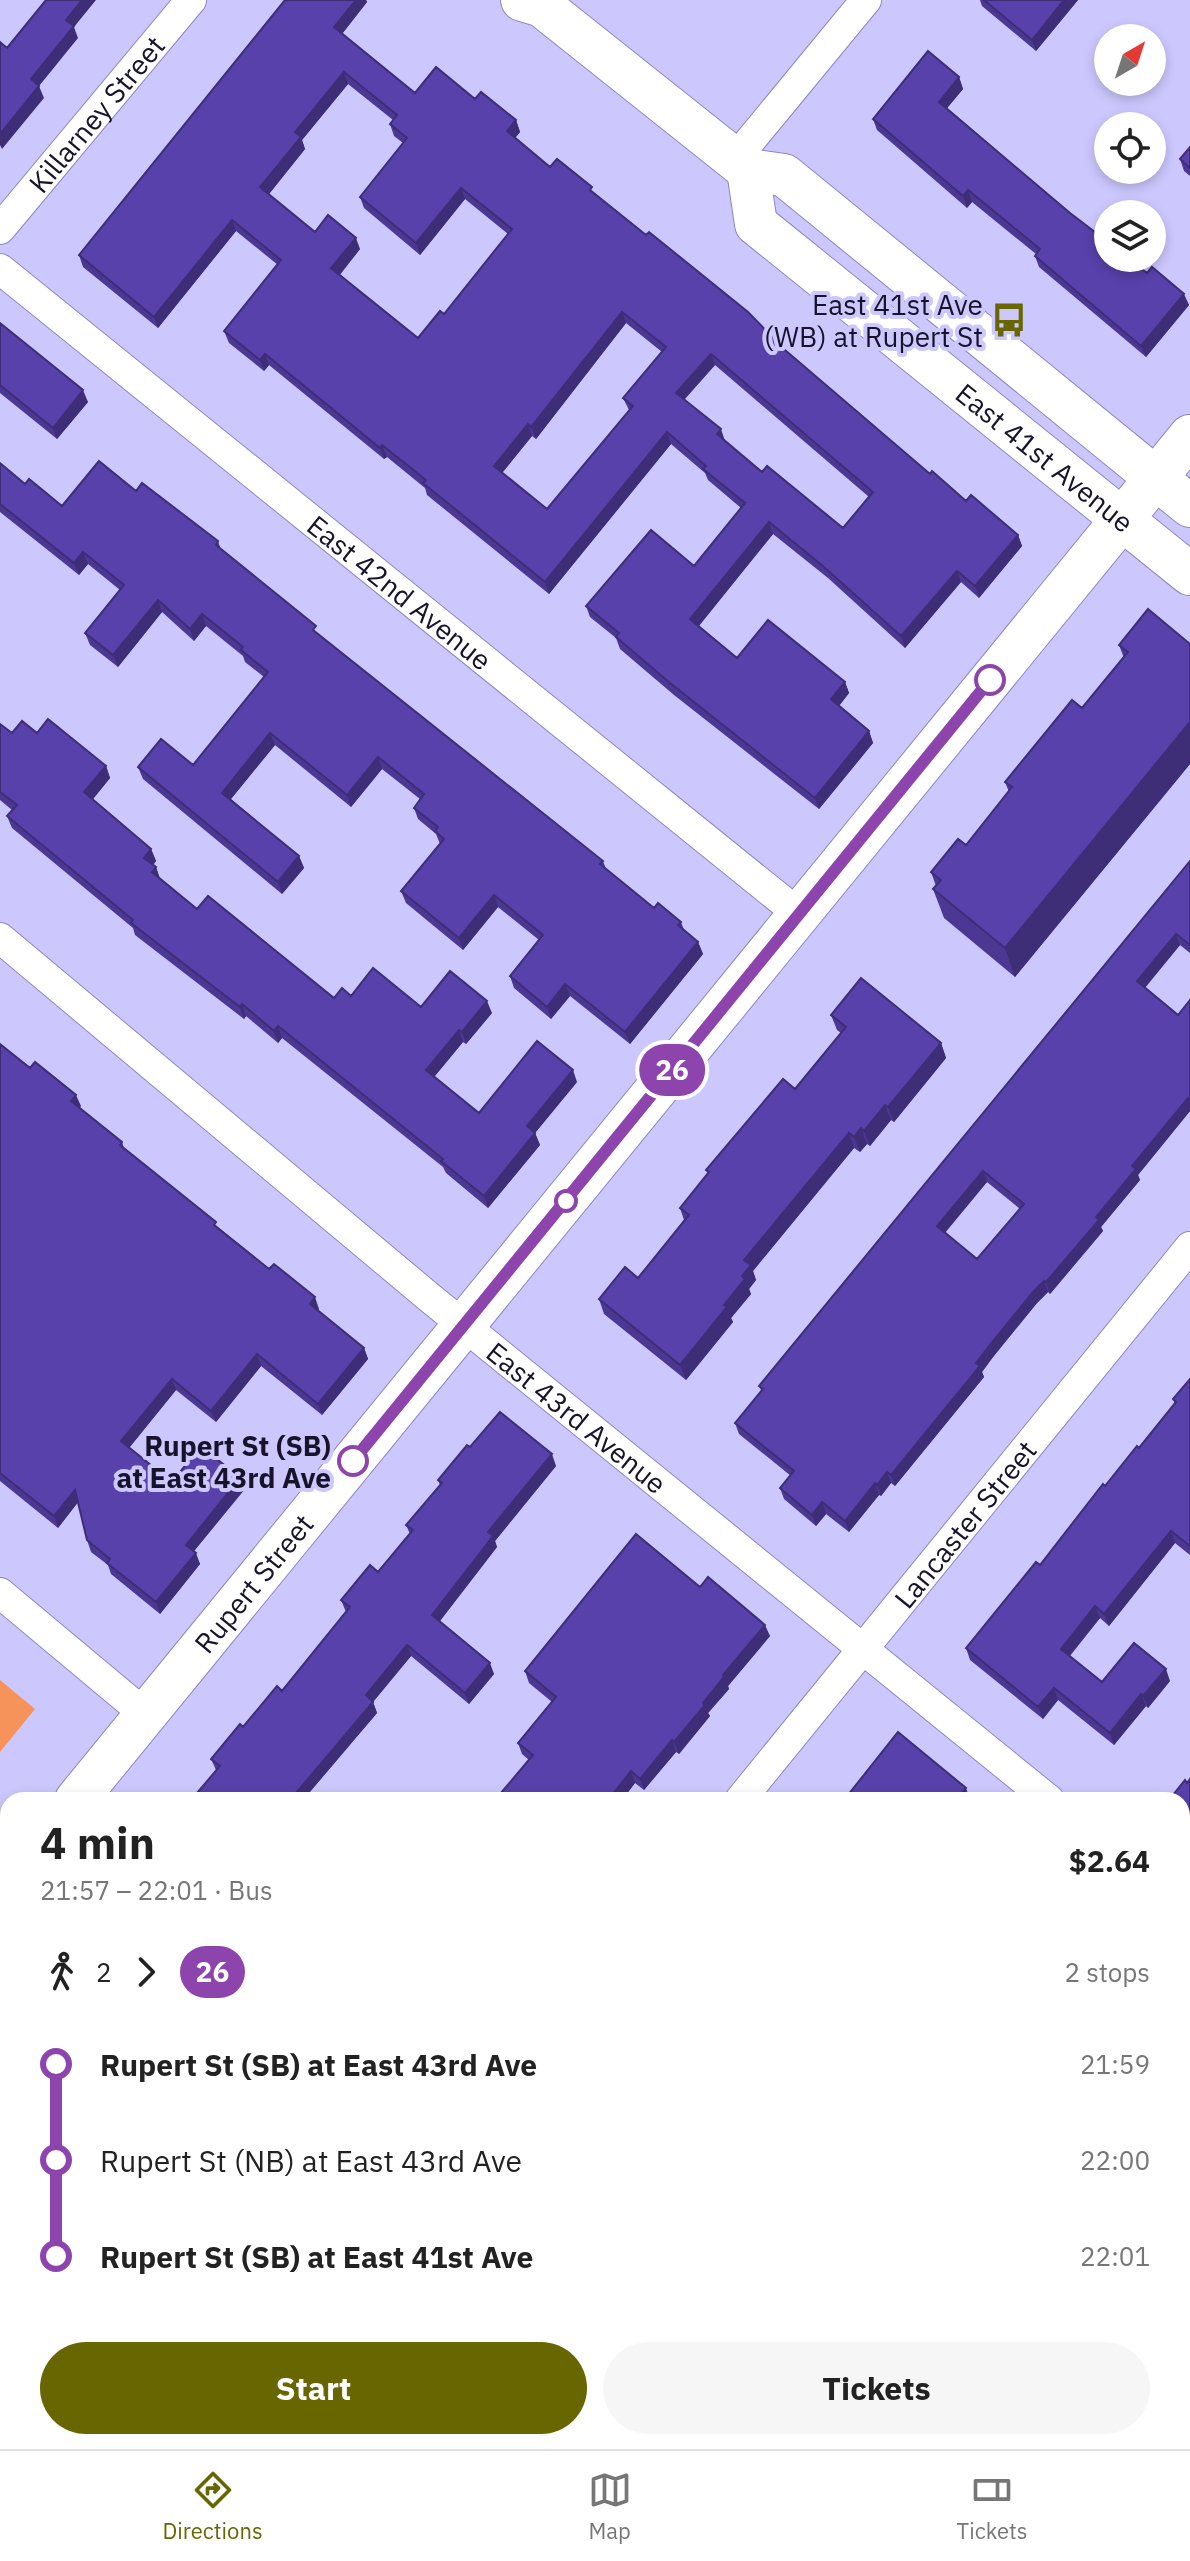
<!DOCTYPE html>
<html lang="en">
<head>
<meta charset="utf-8">
<style>
	:root { --surface:#fff; --page:#f6f6f6; --text:#222; --muted:#767676; --line:#e0e0e0; --accent:#686600 }
	body { margin:0; font-family:"IBM Plex Sans",sans-serif; background:var(--page); color:var(--text); height:100vh; display:flex; flex-direction:column; font-size:30px; white-space:nowrap }
	* { box-sizing:border-box; margin:0 }
	p { font-size:26px; color:var(--muted) }
	.icon { flex:none; width:44px; height:44px; fill:none; stroke:currentColor; stroke-width:2; stroke-linecap:round; stroke-linejoin:round }
	.map { position:relative; flex:1; overflow:hidden }
	.details { position:absolute; left:0px; top:1792px; width:1190px; height:658px; display:flex; flex-direction:column; background:var(--surface); border-radius:24px 24px 0 0; box-shadow:0 4px 12px #0003 }
	.details>* { flex:none }
	.badge { padding:0 16px; border-radius:26px; font-size:28px; line-height:52px }
	.needle { width:52px; rotate:39deg }
	.controls { position:absolute; left:1094px; top:24px; display:grid; gap:16px }
	.controls a { display:grid; place-items:center; width:72px; height:72px; border-radius:50%; background:var(--surface); box-shadow:0 4px 12px #0003; font-size:40px }
	.map>.badge { position:absolute; translate:-50% -50%; box-shadow:0 0 0 4px #fff }
	.legs { display:flex; align-items:center; gap:12px; height:88px; padding:0 40px; font-size:26px }
	.legs p { margin-inline-start:auto }
	.headline { display:flex; align-items:center; justify-content:space-between; height:136px; padding:0 40px }
	h1 { font-size:44px; font-weight:700; line-height:60px }
	.action { display:flex; gap:16px; margin-top:auto; padding:16px 40px }
	.action a { flex:1; height:92px; border-radius:48px; background:var(--accent); color:#fff; font-size:32px; font-weight:700; line-height:92px; text-align:center }
	.action a+a { background:var(--page); color:var(--text) }
	ul { padding:0 40px; list-style:none }
	li { display:flex; align-items:center; gap:28px; height:96px; font-size:30px }
	li i { display:grid; place-items:center; width:12px; height:100%; margin:0 10px; background:currentColor }
	li i::after { content:''; width:20px; height:20px; margin:-10px; border:6px solid; border-radius:50%; background:var(--surface) }
	li p { margin-inline-start:auto }
	li:first-child i { background:linear-gradient(#0000 50%,currentColor 0) }
	li:last-child i { background:linear-gradient(currentColor 50%,#0000 0) }
	.tab-bar { display:flex; justify-content:space-around; align-items:center; height:112px; border-top:2px solid var(--line); background:var(--surface); font-size:22px; color:var(--muted) }
	.tab-bar a { display:grid; justify-items:center; gap:4px }
	.tab-bar .current { color:var(--accent) }
	.map>svg:first-child { display:block }
	.garden { fill:#f6935b }
	.lines { fill:none; stroke-linecap:round; stroke-linejoin:round }
	.street-casing { stroke:#8d86c6; stroke-width:32 }
	.secondary-casing { stroke:#8d86c6; stroke-width:44 }
	.street { stroke:#fff; stroke-width:30 }
	.secondary { stroke:#fff; stroke-width:42 }
	.wall { fill:#4c3893; fill-rule:evenodd }
	.shaded-wall { fill:#3e2e78 }
	.building { fill:#5841ab; stroke:#3e2e78; stroke-width:2; fill-rule:evenodd }
	.line-1-casing { stroke:#fff; stroke-width:18 }
	.line-1 { stroke:#8e44ad; stroke-width:12 }
	.stop-1-dot { fill:#fff; stroke:#8e44ad; stroke-width:4 }
	.labels { text-anchor:middle; dominant-baseline:central; stroke-width:8; stroke-linejoin:round; paint-order:stroke }
	.street-label { font-size:28px; fill:#17132b; stroke:#ccc8fe }
	.poi-label { font-size:28px; fill:#17132b; stroke:#ccc8fe; text-anchor:end }
	.stop-label { font-size:28px; font-weight:bold; fill:#17132b; stroke:#ccc8fe; text-anchor:end }
</style>
</head>
<body>
<div class="map">
<svg width="1190" height="2449" viewBox="0 0 1190 2449">
	<rect width="100%" height="100%" fill="#ccc8fe"/>
	<!-- garden -->
	<path class="garden" d="M0 1680 35 1709 0 1752Z"/>
	<g class="lines">
		<!-- street casing -->
		<g class="street-casing">
			<g id="street">
				<path d="M735 159 866 0"/>
				<path id="s1" d="M0 229 191 0"/>
				<path id="s2" d="M0 269 800 915"/>
				<path id="s3" d="M0 938 430 1298 1049 1800"/>
				<path d="M0 1593 146 1715"/>
				<path id="s4" d="M740 1800 1190 1247"/>
				<path d="M1182 1910 1190 1917"/>
				<path d="M1182 2114 1190 2104"/>
				<path d="M0 2269 8 2276"/>
				<path d="M213 2442 222 2449"/>
				<path d="M898 2449 904 2442"/>
			</g>
		</g>
		<!-- secondary casing -->
		<g class="secondary-casing">
			<g id="secondary">
				<path d="M522 0 542 6 748 170 784 175 1190 506"/>
				<path id="s5" d="M748 170 756 224 1190 574"/>
				<path id="s6" d="M76 1800 1190 436"/>
				<path d="M0 1892 8 1882"/>
			</g>
		</g>
		<!-- street -->
		<use href="#street" class="street"/>
		<!-- secondary -->
		<use href="#secondary" class="secondary"/>
	</g>
	<!-- wall -->
	<path class="wall" d="M284 0H366L367 2 342 34 415 93 475 99 516 120 520 132 515 138 550 167 594 193 785 350 930 474 966 501 1018 535 1022 546 979 598 961 582 905 648 828 578 773 534 698 626 737 658 845 682 849 693 839 706 869 731 873 743 819 809 674 695 620 649 616 638 590 617 586 606 694 566 741 508 708 480 705 473 671 444 549 594 427 495 425 488 387 457 384 459 269 365 264 371 229 343 224 331 278 265 236 231 158 328 83 267 79 255 285 1ZM348 84 393 120 390 124 394 136 403 143 360 197 364 208 420 255 465 199 508 234 444 314 418 338 339 275 360 249 315 232 269 194 305 149 302 140ZM626 323 662 352 623 398 629 410 547 509 502 473 532 436 536 439ZM715 365 869 497 843 528 762 472 725 441 685 399Z
		M980 0H1078L1036 51 982 6Z
		M959 77 963 89 947 108 1070 213 1189 305 1146 357 1039 267 1035 256 1036 254 972 202 967 208 877 130 873 119Z
		M1190 147V176L1184 171 1180 159Z
		M0 323 88 402 57 439 0 393Z
		M0 463 25 484 62 506 136 491 218 541 221 550 319 635 603 861 606 869 654 908 681 922 684 930 698 942 703 954 630 1044 570 996 551 1019 514 988 510 976 539 940 498 907 463 950 406 903 401 891 440 844 436 834 418 819 414 808 420 799 382 769 351 807 275 745 231 799 299 856 304 868 282 894 143 779 138 767 193 765 264 677 245 662 243 656 206 626 194 641 162 612 118 667 90 645 85 633 120 590 88 564 79 575 0 512Z
		M1190 644V764L1015 977 944 918 933 889 936 886 931 872 966 845 1009 792 1005 782 1082 708 1124 658 1119 645Z
		M0 724 12 733H37L106 766 110 778 93 799 151 849 156 861 153 865 156 867 160 879 197 909 334 998 351 996 421 1007 492 1013 466 1044 463 1042 434 1077 479 1113 577 1082 535 1133 540 1145 488 1208 446 1173 443 1167 282 1038 278 1043 246 1016 244 1019 135 935 133 928 12 828 7 816 12 810 0 800Z
		M1190 861V953L1180 945 1145 988 1178 1015 1190 1000V1111L1138 1175 1140 1180 1101 1227 1103 1231 1050 1294 1048 1292 1037 1303 993 1357 982 1372 984 1377 895 1486 891 1483 881 1496 879 1495 849 1532 826 1514 816 1526 784 1499 780 1488 791 1476 739 1434 735 1423 762 1392 759 1386ZM987 1182 1020 1209 977 1259 945 1233Z
		M831 1015 941 1043 946 1058 894 1122 891 1120 870 1146 867 1144 860 1152 854 1148 753 1271 756 1280 749 1289 751 1294 731 1318 733 1322 686 1380 604 1314 599 1299 638 1278 684 1220 680 1208 708 1174 706 1170 795 1089 841 1033 837 1030Z
		M0 1044 81 1106 79 1108 122 1142 124 1148 219 1228 319 1309 318 1311 364 1348 368 1359 322 1415 261 1366 216 1422 176 1390 129 1448 172 1482 244 1490 194 1551 200 1564 160 1614 111 1574 108 1565 91 1552 87 1540 78 1502 58 1528 0 1481Z
		M1190 1379V1555L1175 1543 1109 1626 1100 1618 1070 1656 1102 1682 1170 1681 1148 1708 1146 1706 1114 1745 1058 1700 1043 1719 970 1660 966 1648 1040 1565 1105 1486 1139 1448 1175 1404 1173 1399Z
		M470 1447 556 1466 495 1541 497 1547 440 1621 494 1674 469 1704 411 1656 373 1702 377 1713 303 1800H191L216 1770 211 1759 282 1691 346 1612 341 1600 378 1572 410 1534 406 1525 440 1485 438 1480Z
		M700 1587 770 1636 728 1686 729 1689 708 1713 710 1716 679 1754 676 1752 644 1790 635 1783 622 1800H504L501 1793 529 1760 522 1754 518 1743 552 1702 529 1683 525 1671Z
		M1190 1779V1839L1182 1832V1800Z
		M8 2023V2162L0 2155V2033Z
		M352 2442H481L489 2449H360Z
		M626 2442H804L798 2449H635Z"/>
	<!-- shaded-wall -->
	<path class="shaded-wall" d="M82 0H96L74 27 78 38 35 91 31 79 66 20Z
		M356 0H366L367 2 338 39 334 27Z
		M1064 0H1078L1036 51 1032 40Z
		M344 72 348 84 302 140 305 149 265 199 260 187 295 132Z
		M959 77 963 89 943 113 939 102Z
		M39 86 44 98 2 149 0 145V134Z
		M516 120 520 132 511 143 507 131Z
		M461 188 465 199 420 255 416 243Z
		M968 190 972 202 967 208 963 196Z
		M232 220 236 231 158 328 154 317Z
		M356 238 360 249 336 280 331 268Z
		M1184 294 1189 305 1146 357 1141 346Z
		M622 312 626 323 536 439 531 427Z
		M265 354 269 365 264 371 260 360Z
		M711 354 715 365 680 404 676 393Z
		M83 390 88 402 57 439 53 428Z
		M528 424 532 436 498 478 494 466Z
		M721 429 725 441 717 434Z
		M667 432 671 444 549 594 545 582Z
		M382 445 387 457 384 459 380 448Z
		M769 522 773 534 695 631 690 619Z
		M1018 535 1022 546 979 598 975 586Z
		M83 552 88 564 79 575 74 563Z
		M957 571 961 582 905 648 901 636Z
		M158 600 162 612 118 667 113 655Z
		M202 614 206 626 194 641 190 629Z
		M845 682 849 693 835 711 831 699Z
		M1190 722V764L1015 977 1005 948Z
		M869 731 873 743 819 809 815 798Z
		M270 733 275 745 226 805 222 793Z
		M378 757 382 769 351 807 347 795Z
		M106 766 110 778 89 804 84 792Z
		M151 849 156 861 149 870 144 858Z
		M299 856 304 868 282 894 278 882Z
		M156 867 160 879 152 872Z
		M494 895 498 907 463 950 459 938Z
		M1176 934 1180 945 1141 992 1137 981Z
		M698 942 703 954 630 1044 625 1032Z
		M565 984 570 996 551 1019 547 1007Z
		M487 1001 492 1013 466 1044 462 1032Z
		M242 1004 246 1016 244 1019 240 1007Z
		M278 1026 282 1038 278 1043 274 1031Z
		M459 1030 463 1042 430 1082 426 1070Z
		M941 1043 946 1058 894 1122 888 1107Z
		M573 1070 577 1082 535 1133 540 1145 488 1208 484 1196 527 1126Z
		M76 1095 81 1106 75 1113 71 1101Z
		M1188 1098 1190 1103V1111L1138 1175 1140 1180 1101 1227 1103 1231 1050 1294 1046 1282 1096 1217 1132 1166Z
		M885 1105 891 1120 870 1146 864 1131Z
		M861 1128 867 1144 860 1152 854 1137Z
		M849 1133 854 1148 753 1271 756 1280 749 1289 751 1294 731 1318 733 1322 686 1380 680 1365 724 1305 742 1276 744 1260Z
		M983 1171 987 1182 941 1237 937 1226Z
		M1044 1281 1048 1292 1037 1303 993 1357 982 1372 984 1377 895 1486 891 1475 989 1346 1033 1292Z
		M315 1297 319 1309 314 1315 310 1304Z
		M364 1348 368 1359 322 1415 318 1404Z
		M257 1354 261 1366 216 1422 211 1411Z
		M172 1379 176 1390 125 1453 121 1441Z
		M552 1454 556 1466 495 1541 497 1547 436 1626 432 1615 488 1532Z
		M887 1472 891 1483 881 1496 877 1485Z
		M240 1478 244 1490 190 1556 186 1545Z
		M875 1483 879 1495 849 1532 845 1521Z
		M75 1490 79 1501 58 1528 54 1516Z
		M822 1502 826 1514 816 1526 812 1515Z
		M1171 1531 1175 1543 1109 1626 1104 1614Z
		M196 1553 200 1564 160 1614 156 1602Z
		M1095 1606 1100 1618 1065 1661 1061 1649Z
		M765 1625 770 1636 728 1686 729 1689 708 1713 710 1716 679 1754 674 1742 723 1675Z
		M407 1645 411 1656 373 1702 377 1713 303 1800H290L366 1695Z
		M490 1663 494 1674 469 1704 465 1693Z
		M1166 1669 1170 1681 1148 1708 1143 1696Z
		M1054 1688 1058 1700 1043 1719 1038 1707Z
		M1141 1694 1146 1706 1114 1745 1110 1733Z
		M672 1740 676 1752 644 1790 640 1779Z
		M631 1771 635 1783 622 1800H608Z
		M966 1788 970 1799 969 1800H956Z
		M791 2442H804L798 2449H791Z"/>
	<!-- building -->
	<path class="building" d="M46 0H82L66 20 74 26 31 79 39 86 0 134V42L7 48Z
		M285 0H356L334 27 415 93 436 67 475 99 481 92 516 120 507 131 550 167 557 159 592 187 590 190 646 235 649 232 748 312 785 350 930 474 932 471 966 501 971 495 1018 535 975 586 957 571 901 636 824 567 769 522 690 619 737 658 768 620 845 682 831 699 869 731 815 798 670 683 616 637 619 633 586 606 651 530 694 566 745 503 703 469 706 466 667 432 545 582 423 483 426 480 382 445 380 448 265 354 260 360 224 331 281 260 232 220 154 317 79 255ZM344 72 397 115 390 124 407 138 360 197 416 243 461 188 512 229 444 314 440 311 418 338 331 268 356 238 328 215 315 232 260 187 301 137 295 132ZM622 312 666 347 623 398 633 406 547 509 494 466 528 424 531 427ZM711 354 873 492 843 528 767 466 762 472 717 434 721 429 676 393Z
		M984 0H1064L1032 40Z
		M928 51 959 77 939 102 1070 213 1108 242V258H1128L1147 273 1152 267 1184 294 1141 346 1035 256 1040 249 968 190 963 196 873 119Z
		M1190 147V168L1180 159Z
		M0 323 83 390 53 428 0 385Z
		M99 461 136 491 142 483 218 541 216 545 316 626 313 630 603 861 600 864 654 908 658 903 681 922 678 925 698 942 625 1032 565 984 547 1007 510 976 543 935 494 895 459 938 401 891 444 839 435 831 438 827 414 808 424 794 378 757 347 795 270 733 222 793 299 856 278 882 138 767 161 739 193 765 268 672 241 650 243 647 202 614 190 629 158 600 113 655 85 633 124 585 83 552 74 563 0 504V463L25 484 29 479 62 506Z
		M1148 609 1190 644V722L1005 948 933 889 941 880 931 872 958 839 966 845 1012 787 1005 782 1072 700 1082 708 1128 652 1119 645Z
		M48 719 106 766 84 792 151 849 144 858 156 867 152 872 197 909 208 896 334 998 342 988 351 996 373 968 421 1007 450 971 487 1001 462 1032 459 1030 426 1070 479 1113 537 1041 573 1070 527 1126 535 1133 484 1196 441 1161 443 1159 278 1026 274 1031 242 1004 240 1007 131 923 133 920 7 816 17 805 0 792V724L12 733 22 721 37 733Z
		M1190 861V945L1176 934 1137 981 1178 1015 1190 1000V1100L1188 1098 1132 1166 1136 1169 1096 1217 1099 1220 1046 1282 1044 1281 1033 1292 989 1346 976 1363 980 1366 891 1475 887 1472 877 1485 875 1483 845 1521 822 1502 812 1515 780 1488 794 1471 735 1423 763 1389 759 1386ZM983 1171 1024 1204 977 1259 937 1226Z
		M861 978 941 1043 888 1107 885 1105 864 1131 861 1128 854 1137 849 1133 744 1260 751 1265 742 1276 745 1279 724 1305 727 1307 680 1365 599 1299 625 1267 638 1278 689 1215 680 1208 709 1172 706 1170 783 1079 795 1089 846 1027 831 1015Z
		M0 1044 30 1068 35 1062 76 1095 71 1101 122 1142 120 1145 216 1222 214 1225 269 1269 274 1264 315 1297 310 1304 364 1348 318 1404 257 1354 211 1411 172 1379 121 1441 172 1482 201 1446 240 1478 186 1545 196 1553 156 1602 107 1563 110 1559 87 1540 75 1490 54 1516 0 1473Z
		M1190 1379V1546L1171 1531 1104 1614 1095 1606 1061 1649 1102 1682 1134 1643 1166 1669 1143 1696 1141 1694 1110 1733 1054 1688 1038 1707 966 1648 1036 1562 1040 1565 1103 1484 1105 1486 1137 1446 1139 1448 1176 1402 1173 1399Z
		M500 1412 552 1454 488 1532 493 1536 432 1615 490 1663 465 1693 407 1645 366 1695 373 1702 290 1800H191L220 1766 211 1759 240 1724 243 1727 277 1686 282 1691 350 1607 341 1600 370 1565 378 1572 413 1530 406 1525 442 1483 438 1480 467 1445 470 1447Z
		M636 1534 700 1587 708 1577 765 1625 723 1675 724 1677 703 1703 705 1705 674 1742 672 1740 640 1779 631 1771 608 1800H508V1799L501 1793 533 1755 518 1743 556 1697 525 1671Z
		M898 1732 966 1788 956 1800H844Z
		M1190 1779V1830L1182 1823V1800H1169L1185 1780 1187 1783Z
		M8 2023V2154L0 2148V2033Z
		M1190 2237V2449H1162L1160 2447 1158 2449H1019L1024 2442H1182V2247Z
		M0 2368 8 2375V2442H81L93 2449H0Z
		M361 2442H481L489 2449H370Z
		M637 2442H791L794 2445 791 2449H646Z"/>
	<g class="lines">
		<!-- line-1 casing -->
		<g class="line-1-casing">
			<path id="line-1" d="M353 1461 990 680"/>
		</g>
		<!-- line-1 -->
		<use href="#line-1" class="line-1"/>
	</g>
	<!-- icons -->
	<defs>
		<g id="bus-bare" transform="scale(2.76)"><path d="M-5-6H5V4H4V6H2V4H-2V6H-4V4H-5ZM-3.5-4V0h7V-4ZM-3.5 1.2v1.5H-2V1.2ZM2 1.2v1.5H3.5V1.2Z" fill="#686600" stroke="#ccc8fe" stroke-width="2.5" paint-order="stroke"/></g>
	</defs>
	<g fill-rule="evenodd">
		<use href="#bus-bare" x="1009" y="320"/>
	</g>
	<!-- markers -->
	<g class="stop-1-dot">
		<circle cx="990" cy="680" r="14"/>
		<circle cx="566" cy="1201" r="10"/>
		<circle cx="353" cy="1461" r="14"/>
	</g>
	<g class="labels">
		<!-- street labels -->
		<g class="street-label">
			<text stroke="none"><textPath href="#s1" startOffset="150">Killarney Street</textPath></text>
			<text stroke="none"><textPath href="#s5" startOffset="426">East 41st Avenue</textPath></text>
			<text stroke="none"><textPath href="#s2" startOffset="514">East 42nd Avenue</textPath></text>
			<text stroke="none"><textPath href="#s3" startOffset="750">East 43rd Avenue</textPath></text>
			<text stroke="none"><textPath href="#s4" startOffset="356">Lancaster Street</textPath></text>
			<text stroke="none"><textPath href="#s6" startOffset="280">Rupert Street</textPath></text>
		</g>
		<!-- poi labels -->
		<g class="poi-label">
			<text x="983" y="304">East 41st Ave<tspan x="983" dy="32">(WB) at Rupert St</tspan></text>
		</g>
		<!-- stop labels -->
		<g class="stop-label">
			<text x="331" y="1445">Rupert St (SB)<tspan x="331" dy="32">at East 43rd Ave</tspan></text>
		</g>
	</g>
</svg>
<div class="controls">
<a><svg class="needle" viewBox="-14 -14 28 28"><path d="M0-13l5 13h-10z" fill="#e53935"/><path d="M0 13l5-13h-10z" fill="#767676"/></svg></a>
<a><svg class="icon" aria-label="locate" viewBox="0 0 24 24"><circle cx="12" cy="12" r="6"/><path d="M12 2v4M12 18v4M2 12h4M18 12h4"/></svg></a>
<a><svg class="icon" aria-label="layers" viewBox="0 0 24 24"><path d="M12 4l9 5-9 5-9-5zM3 14l9 5 9-5"/></svg></a>
</div>
<b class="badge" style="left:672px;top:1070px;background:#8e44ad;color:#fff">26</b>
<section class="details">
<div class="headline"><div><h1>4 min</h1><p>21:57 – 22:01 · Bus</p></div><b>$2.64</b></div>
<div class="legs"><svg class="icon" aria-label="walk" viewBox="0 0 24 24"><circle cx="13" cy="4" r="2"/><path d="M13 8l-2 6 4 7M11 14l-3 7M7 12l3-4h3l4 4"/></svg>2<svg class="icon" aria-label="forward" viewBox="0 0 24 24"><path d="M9 5l7 7-7 7"/></svg><b class="badge" style="background:#8e44ad;color:#fff">26</b><p>2 stops</p></div>
<ul>
<li><i style="color:#8e44ad"></i><b>Rupert St (SB) at East 43rd Ave</b><p>21:59</p></li>
<li><i style="color:#8e44ad"></i><span>Rupert St (NB) at East 43rd Ave</span><p>22:00</p></li>
<li><i style="color:#8e44ad"></i><b>Rupert St (SB) at East 41st Ave</b><p>22:01</p></li>
</ul>
<div class="action"><a>Start</a><a>Tickets</a></div>
</section>
</div>
<nav class="tab-bar">
<a class="current"><svg class="icon" aria-label="directions" viewBox="0 0 24 24"><path d="M12 3l9 9-9 9-9-9zM9 14v-3h6M13 9l2 2-2 2"/></svg>Directions</a>
<a><svg class="icon" aria-label="map" viewBox="0 0 24 24"><path d="M3 6l6-2 6 2 6-2v14l-6 2-6-2-6 2zM9 4v14M15 6v14"/></svg>Map</a>
<a><svg class="icon" aria-label="tickets" viewBox="0 0 24 24"><path d="M3 7h18v10H3zM15 7v10"/></svg>Tickets</a>
</nav>
</body>
</html>
